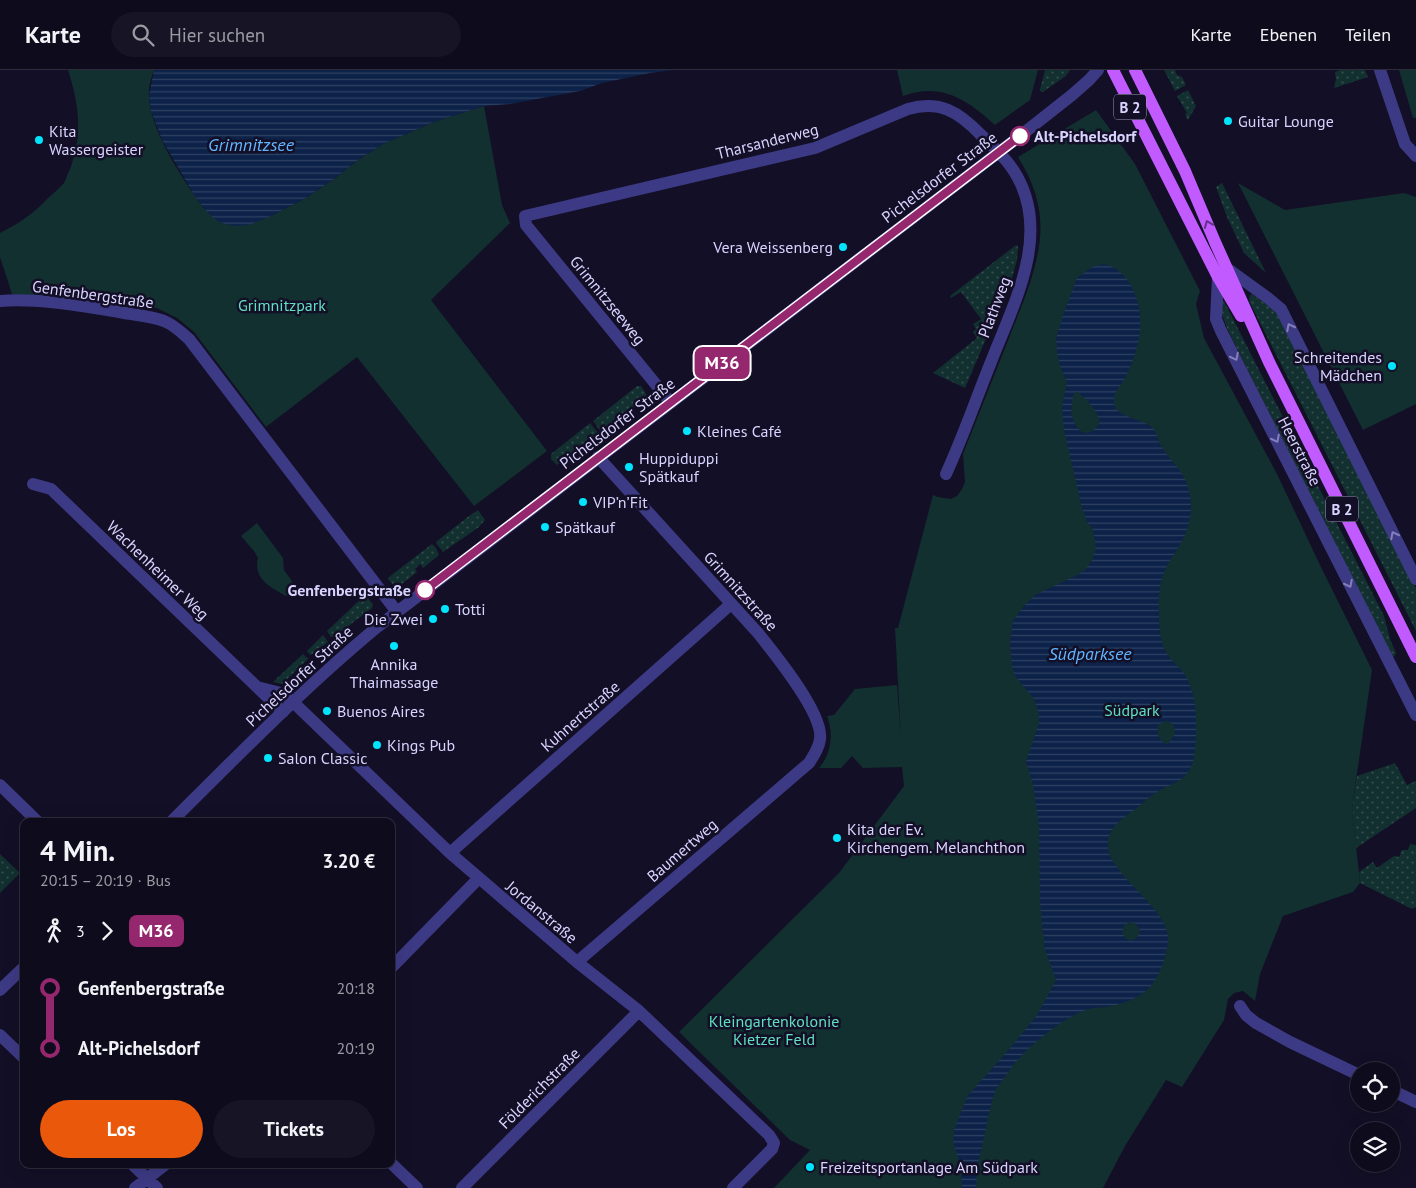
<!DOCTYPE html>
<html lang="de">
<head>
<meta charset="utf-8">
<style>
	:root { --surface:#0e0b1c; --page:#171425; --text:#f1f3f6; --muted:#9b9ba3; --line:#2e2b3b; --accent:#ea580c }
	body { margin:0; font-family:"PT Sans",sans-serif; background:var(--page); color:var(--text); height:100vh; display:flex; flex-direction:column; font-size:19px; white-space:nowrap }
	* { box-sizing:border-box; margin:0 }
	p { font-size:16px; color:var(--muted) }
	.icon { flex:none; width:28px; height:28px; fill:none; stroke:currentColor; stroke-width:2; stroke-linecap:round; stroke-linejoin:round }
	.map { position:relative; flex:1; overflow:hidden }
	.panel { position:absolute; left:20px; top:748px; width:375px; height:350px; display:flex; flex-direction:column; background:var(--surface); border-radius:10px; box-shadow:0 5px 20px #0002,0 0 0 1px var(--line) }
	.panel>* { flex:none }
	.badge { padding:0 10px; border-radius:8px; font-size:18px; line-height:32px }
	.tools { position:absolute; left:1350px; top:992px; display:grid; gap:10px }
	.tools a { display:grid; place-items:center; width:50px; height:50px; border-radius:50%; background:var(--surface); box-shadow:0 5px 20px #0002,0 0 0 1px var(--line); font-size:25px }
	.map>.badge { position:absolute; translate:-50% -50%; box-shadow:0 0 0 2px #fff }
	.legs { display:flex; align-items:center; gap:8px; height:55px; padding:0 20px; font-size:16px }
	.legs p { margin-inline-start:auto }
	.overview { display:flex; align-items:center; justify-content:space-between; height:85px; padding:0 20px }
	h1 { font-size:28px; font-weight:600; line-height:38px }
	.action { display:flex; gap:10px; margin-top:auto; padding:10px 20px }
	.action a { flex:1; height:58px; border-radius:30px; background:var(--accent); color:#fff; font-size:20px; font-weight:600; line-height:58px; text-align:center }
	.action a+a { background:var(--page); color:var(--text) }
	ul { padding:0 20px; list-style:none }
	li { display:flex; align-items:center; gap:18px; height:60px; font-size:19px }
	li i { display:grid; place-items:center; width:8px; height:100%; margin:0 6px; background:currentColor }
	li i::after { content:''; width:12px; height:12px; margin:-6px; border:4px solid; border-radius:50%; background:var(--surface) }
	li p { margin-inline-start:auto }
	li:first-child i { background:linear-gradient(#0000 50%,currentColor 0) }
	li:last-child i { background:linear-gradient(currentColor 50%,#0000 0) }
	header { display:flex; align-items:center; gap:30px; box-sizing:border-box; height:70px; padding:0 25px; background:var(--surface); border-bottom:1px solid var(--line) }
	header strong { font-size:24px }
	nav { display:flex; gap:28px; margin-inline-start:auto; font-size:18px }
	.search { width:350px; height:45px; background:var(--page); display:flex; align-items:center; gap:12px; box-sizing:border-box; padding:0 18px; border-radius:28px; color:var(--muted); font-size:19px }
	.map>svg:first-child { display:block }
	.grass { fill:url(#grass-dots) }
	.green { fill:#12302f }
	.water { fill:url(#water-rules); fill-rule:evenodd }
	.lines { fill:none; stroke-linecap:round; stroke-linejoin:round }
	.minor { stroke:#3d3a85; stroke-width:12 }
	.major { stroke:#c25bff; stroke-width:12 }
	.oneway { stroke:#623188 }
	.oneway2 { stroke:#837fbc }
	.line-1-casing { stroke:#fff; stroke-width:11 }
	.line-1 { stroke:#95276e; stroke-width:8 }
	.poi-dot { fill:#00e5ff; stroke:#130f26; stroke-width:2 }
	.stop-1-dot { fill:#fff; stroke:#95276e; stroke-width:2.5 }
	.labels { text-anchor:middle; dominant-baseline:central; stroke-width:5; stroke-linejoin:round; paint-order:stroke }
	.shield { fill:#130f26; stroke:#9e99be; stroke-width:1 }
	.shield-label { font-size:15px; font-weight:bold; fill:#d9d4ff }
	.poi-label { font-size:16px; fill:#d9d4ff; stroke:#130f26; text-anchor:start }
	.stop-label { font-size:16px; font-weight:bold; fill:#d9d4ff; stroke:#130f26; text-anchor:start }
	.street-label { font-size:16px; fill:#d9d4ff; stroke:#130f26 }
	.park-label { font-size:16px; fill:#5fe0c0; stroke:#130f26 }
	.water-label { font-size:18px; font-style:italic; fill:#62b6ff; stroke:#130f26 }
</style>
</head>
<body>
<header>
<strong>Karte</strong>
<div class="search"><svg class="icon" aria-label="search" viewBox="0 0 24 24"><circle cx="10" cy="10" r="6"/><path d="M15 15l6 6"/></svg>Hier suchen</div>
<nav><a>Karte</a><a>Ebenen</a><a>Teilen</a></nav>
</header>
<div class="map">
<svg width="1416" height="1118" viewBox="0 0 1416 1118">
	<defs>
		<pattern id="grass-dots" width="8" height="8" patternUnits="userSpaceOnUse" patternTransform="scale(1.25)"><rect width="8" height="8" fill="#12302f"/><path d="M2 2h.1M6 6h.1" fill="none" stroke="#344d4e" stroke-width="1.8" stroke-linecap="round"/></pattern>
		<pattern id="water-rules" width="6" height="5" patternUnits="userSpaceOnUse" patternTransform="scale(1.25)"><rect width="6" height="5" fill="#0c2248"/><path d="M0 2.5h6" fill="none" stroke="#2f4163"/></pattern>
	</defs>
	<rect width="100%" height="100%" fill="#130f26"/>
	<!-- grass -->
	<path class="grass" d="M1045 0H1070L1066 6 1043 22 1040 21V19Z
		M1164 0H1175L1177 5 1182 7 1186 15 1175 21Z
		M1340 0H1365L1368 7 1334 18 1336 9 1335 2Z
		M1188 20 1196 36 1188 50 1185 44 1187 43 1177 26Z
		M1222 113 1266 203 1244 183 1227 147 1216 117Z
		M1016 175 1018 176 1017 190 1012 208 965 318 933 303 977 268 973 262 976 259 973 254 981 249 961 222 951 228 950 226Z
		M1252 224 1276 241 1416 518V561L1249 231 1250 225Z
		M1224 231 1384 546 1390 569 1396 583 1394 587 1392 586 1229 263 1222 245V232Z
		M637 316H641L646 324V328L601 362 593 351Z
		M590 353 598 363 557 395 551 389V384Z
		M478 440 485 450 479 457 443 482 436 473 437 471 469 446Z
		M432 474 436 478 439 485 423 498 420 494 415 499 417 502 398 517 396 518 388 509 389 507Z
		M366 525 373 535 372 538 334 567H331L327 561 364 526Z
		M323 565 328 572 311 585 308 583 307 581Z
		M303 584 308 589 282 614 273 612Z
		M1395 693 1407 715 1416 711V738L1356 778 1352 738 1357 706Z
		M1410 774 1416 775V837L1412 839 1360 813 1359 802 1373 792 1377 798 1394 786 1399 787 1402 780H1408Z
		M0 784 20 803 0 823Z"/>
	<!-- green -->
	<path class="green" d="M68 0H154C151 9 148 18 149 27 151 63 185 113 206 141L267 148 306 128 334 109 358 90 383 74 434 52 484 36 502 135 510 153 431 230 547 381 474 436 357 287 266 357 194 262 177 248 157 238 12 224 0 187V163C18 154 33 144 47 129 52 124 59 119 64 113 66 109 68 103 70 99 83 63 79 35 68 0Z
		M897 0H1038L1030 30 995 55C967 30 942 12 903 26Z
		M1399 0H1416V48H1413Z
		M1096 40 1135 94 1200 221 1196 234 1204 268 1278 406 1320 495 1372 600 1352 738 1360 813 1353 822 1283 846 1260 904 1255 931 1243 921 1234 923 1228 929 1224 950 1182 1017 1166 1010 1125 1076 1103 1118H774L810 1080 790 1070 679 962 839 803 904 716 902 697 863 698 852 686 841 698H819C831 684 834 664 827 646L834 645 855 619 897 615 901 667 895 558H898L933 425 938 427 951 429 957 426 962 419 965 412 963 384 1024 230C1044 175 1050 139 1018 87Z
		M1238 113 1285 140 1404 123 1416 127V334L1363 360Z
		M257 453 283 488 284 500 292 511 295 520 290 525 286 526C270 517 253 509 258 488L254 481 241 466Z"/>
	<!-- water -->
	<path class="water" d="M154 0H673L650 3 602 13 580 21 510 34 484 36 434 52 383 74 358 90 334 109 306 128 267 148 249 155 235 156 225 154 216 150 206 141 194 125 162 70 151 41 149 25Z
		M1103 194C1115 196 1124 204 1130 214 1148 244 1140 279 1125 308 1122 314 1115 321 1114 328 1111 349 1143 347 1153 358 1156 362 1158 369 1160 374 1168 389 1184 401 1188 417 1194 436 1190 457 1181 473 1176 482 1170 489 1166 498 1159 512 1158 529 1159 543 1159 558 1160 576 1170 588 1175 594 1181 598 1185 605 1198 627 1197 653 1195 678 1194 684 1194 690 1192 695 1185 712 1170 714 1157 722 1150 726 1144 732 1138 737 1125 748 1107 756 1108 776 1108 784 1112 790 1117 797 1130 817 1165 842 1168 866 1169 872 1167 878 1166 883 1157 916 1145 928 1112 936 1105 938 1096 937 1089 939 1065 946 1031 974 1015 993 1010 999 1006 1006 1001 1012 999 1015 996 1018 995 1022 992 1028 991 1037 989 1044 987 1053 985 1063 983 1072 981 1082 978 1091 977 1101 976 1106 977 1112 976 1118H962L961 1098 953 1071 955 1057 968 1025 1006 983 1037 945 1056 910 1044 877V869L1042 856 1040 831 1039 757 1033 714 1026 692 1039 653 1038 641 1034 629 1015 606 1012 596 1010 571 1013 551 1023 537 1035 525 1075 506 1085 500 1092 490 1096 478 1093 459 1087 452 1082 438 1064 360 1062 338 1067 312 1060 296 1057 281 1056 269 1063 245 1077 208 1092 197ZM1077 322C1087 328 1097 341 1100 352 1089 370 1077 364 1072 346 1070 340 1073 332 1073 326L1074 323ZM1166 651C1180 654 1175 668 1167 674 1158 670 1157 664 1158 655ZM1129 852 1135 853 1140 860C1139 868 1134 872 1126 869L1122 862 1124 856Z"/>
	<g class="lines">
		<!-- minor -->
		<path class="minor" d="M1380 0 1405 74 1416 86
			M1228 199 1268 228 1281 239 1416 509
			M1218 207 1216 249 1221 261 1416 645
			M0 231C38 228 82 236 119 242 134 245 150 246 164 251 174 255 181 262 189 269L397 542
			M671 333 526 155 525 146 815 78 908 39C940 30 959 42 981 65 995 78 1009 91 1018 108 1050 168 1013 235 991 292 976 329 963 367 946 404
			M33 414 51 419 283 642
			M257 617 281 623 293 632 450 783 577 892 639 941 769 1065 774 1073 772 1079 733 1118
			M0 715 37 751
			M172 751C238 685 304 618 376 558L1020 66 1072 25 1089 10 1098 0
			M450 783 731 534
			M577 892 809 693C814 685 819 678 820 669 824 644 774 583 758 563L598 387
			M391 898 478 809
			M0 920 24 897
			M1240 936 1246 945 1256 953 1290 972 1359 1005
			M0 965 24 988
			M1391 1020 1416 1032
			M391 1093 417 1118
			M132 1094 157 1118
			M135 1118 166 1094
			M462 1118 639 941"/>
		<!-- major -->
		<path class="major" d="M1113 0 1218 207 1241 246
			M1135 0 1185 101 1215 172 1269 292 1416 587"/>
	</g>
	<!-- one-way arrows -->
	<defs><path id="oneway-chevron" d="M-2-3.5L2.5 0L-2 3.5" fill="none" stroke-width="1.6" stroke-linecap="round" stroke-linejoin="round" transform="scale(1.25)"/></defs>
	<use class="oneway" href="#oneway-chevron" transform="translate(1208 154) rotate(-112)"/>
	<g class="oneway2">
		<use href="#oneway-chevron" transform="translate(1290 257) rotate(-117)"/>
		<use href="#oneway-chevron" transform="translate(1235 287) rotate(63)"/>
		<use href="#oneway-chevron" transform="translate(1276 369) rotate(63)"/>
		<use href="#oneway-chevron" transform="translate(1394 465) rotate(-117)"/>
		<use href="#oneway-chevron" transform="translate(1349 514) rotate(63)"/>
	</g>
	<g class="lines">
		<!-- line-1 casing -->
		<g class="line-1-casing">
			<path id="line-1" d="M425 520 1020 66"/>
		</g>
		<!-- line-1 -->
		<use href="#line-1" class="line-1"/>
	</g>
	<!-- markers -->
	<g class="poi-dot">
		<circle cx="1228" cy="51" r="5"/>
		<circle cx="39" cy="70" r="5"/>
		<circle cx="843" cy="177" r="5"/>
		<circle cx="1392" cy="296" r="5"/>
		<circle cx="687" cy="361" r="5"/>
		<circle cx="629" cy="397" r="5"/>
		<circle cx="583" cy="432" r="5"/>
		<circle cx="545" cy="457" r="5"/>
		<circle cx="445" cy="539" r="5"/>
		<circle cx="433" cy="549" r="5"/>
		<circle cx="394" cy="576" r="5"/>
		<circle cx="327" cy="641" r="5"/>
		<circle cx="377" cy="675" r="5"/>
		<circle cx="268" cy="688" r="5"/>
		<circle cx="837" cy="768" r="5"/>
		<circle cx="810" cy="1097" r="5"/>
	</g>
	<g class="stop-1-dot">
		<circle cx="1020" cy="66" r="9"/>
		<circle cx="425" cy="520" r="9"/>
	</g>
	<g class="labels">
		<!-- shield labels -->
		<g class="shield">
			<rect x="1114" y="24.5" width="32" height="25" rx="4"/>
			<rect x="1326" y="426.5" width="32" height="25" rx="4"/>
		</g>
		<g class="shield-label">
			<text x="1130" y="37">B 2</text>
			<text x="1342" y="439">B 2</text>
		</g>
		<!-- poi labels -->
		<g class="poi-label">
			<text x="1238" y="51">Guitar Lounge</text>
			<text x="49" y="61">Kita<tspan x="49" dy="18">Wassergeister</tspan></text>
			<text x="833" y="177" text-anchor="end">Vera Weissenberg</text>
			<text x="1382" y="287" text-anchor="end">Schreitendes<tspan x="1382" dy="18">Mädchen</tspan></text>
			<text x="697" y="361">Kleines Café</text>
			<text x="639" y="388">Huppiduppi<tspan x="639" dy="18">Spätkauf</tspan></text>
			<text x="593" y="432">VIP’n’Fit</text>
			<text x="555" y="457">Spätkauf</text>
			<text x="455" y="539">Totti</text>
			<text x="423" y="549" text-anchor="end">Die Zwei</text>
			<text x="394" y="594" text-anchor="middle">Annika<tspan x="394" dy="18">Thaimassage</tspan></text>
			<text x="337" y="641">Buenos Aires</text>
			<text x="387" y="675">Kings Pub</text>
			<text x="278" y="688">Salon Classic</text>
			<text x="847" y="759">Kita der Ev.<tspan x="847" dy="18">Kirchengem. Melanchthon</tspan></text>
			<text x="820" y="1097">Freizeitsportanlage Am Südpark</text>
		</g>
		<!-- stop labels -->
		<g class="stop-label">
			<text x="1034" y="66">Alt-Pichelsdorf</text>
			<text x="411" y="520" text-anchor="end">Genfenbergstraße</text>
		</g>
		<!-- street labels -->
		<g class="street-label">
			<text transform="translate(767 71) rotate(-14)">Tharsanderweg</text>
			<text transform="translate(939 107) rotate(-37)">Pichelsdorfer Straße</text>
			<text transform="translate(93 224) rotate(8)">Genfenbergstraße</text>
			<text transform="translate(608 230) rotate(51)">Grimnitzseeweg</text>
			<text transform="translate(994 237) rotate(-69)">Plathweg</text>
			<text transform="translate(617 353) rotate(-37)">Pichelsdorfer Straße</text>
			<text transform="translate(1300 381) rotate(63)">Heerstraße</text>
			<text transform="translate(158 500) rotate(44)">Wachenheimer Weg</text>
			<text transform="translate(741 521) rotate(48)">Grimnitzstraße</text>
			<text transform="translate(299 606) rotate(-43)">Pichelsdorfer Straße</text>
			<text transform="translate(580 646) rotate(-41)">Kuhnertstraße</text>
			<text transform="translate(682 780) rotate(-41)">Baumertweg</text>
			<text transform="translate(542 842) rotate(40)">Jordanstraße</text>
			<text transform="translate(539 1018) rotate(-45)">Földerichstraße</text>
		</g>
		<!-- park labels -->
		<g class="park-label">
			<text x="282" y="235">Grimnitzpark</text>
			<text x="1132" y="640">Südpark</text>
			<text x="774" y="951">Kleingartenkolonie<tspan x="774" dy="18">Kietzer Feld</tspan></text>
		</g>
		<!-- water labels -->
		<g class="water-label">
			<text x="251" y="74">Grimnitzsee</text>
			<text x="1090" y="583">Südparksee</text>
		</g>
	</g>
</svg>
<div class="tools">
<a><svg class="icon" aria-label="locate" viewBox="0 0 24 24"><circle cx="12" cy="12" r="6"/><path d="M12 2v4M12 18v4M2 12h4M18 12h4"/></svg></a>
<a><svg class="icon" aria-label="layers" viewBox="0 0 24 24"><path d="M12 4l9 5-9 5-9-5zM3 14l9 5 9-5"/></svg></a>
</div>
<b class="badge" style="left:722px;top:293px;background:#95276e;color:#fff">M36</b>
<section class="panel">
<div class="overview"><div><h1>4 Min.</h1><p>20:15 – 20:19 · Bus</p></div><b>3.20 €</b></div>
<div class="legs"><svg class="icon" aria-label="walk" viewBox="0 0 24 24"><circle cx="13" cy="4" r="2"/><path d="M13 8l-2 6 4 7M11 14l-3 7M7 12l3-4h3l4 4"/></svg>3<svg class="icon" aria-label="forward" viewBox="0 0 24 24"><path d="M9 5l7 7-7 7"/></svg><b class="badge" style="background:#95276e;color:#fff">M36</b></div>
<ul>
<li><i style="color:#95276e"></i><b>Genfenbergstraße</b><p>20:18</p></li>
<li><i style="color:#95276e"></i><b>Alt-Pichelsdorf</b><p>20:19</p></li>
</ul>
<div class="action"><a>Los</a><a>Tickets</a></div>
</section>
</div>
</body>
</html>
